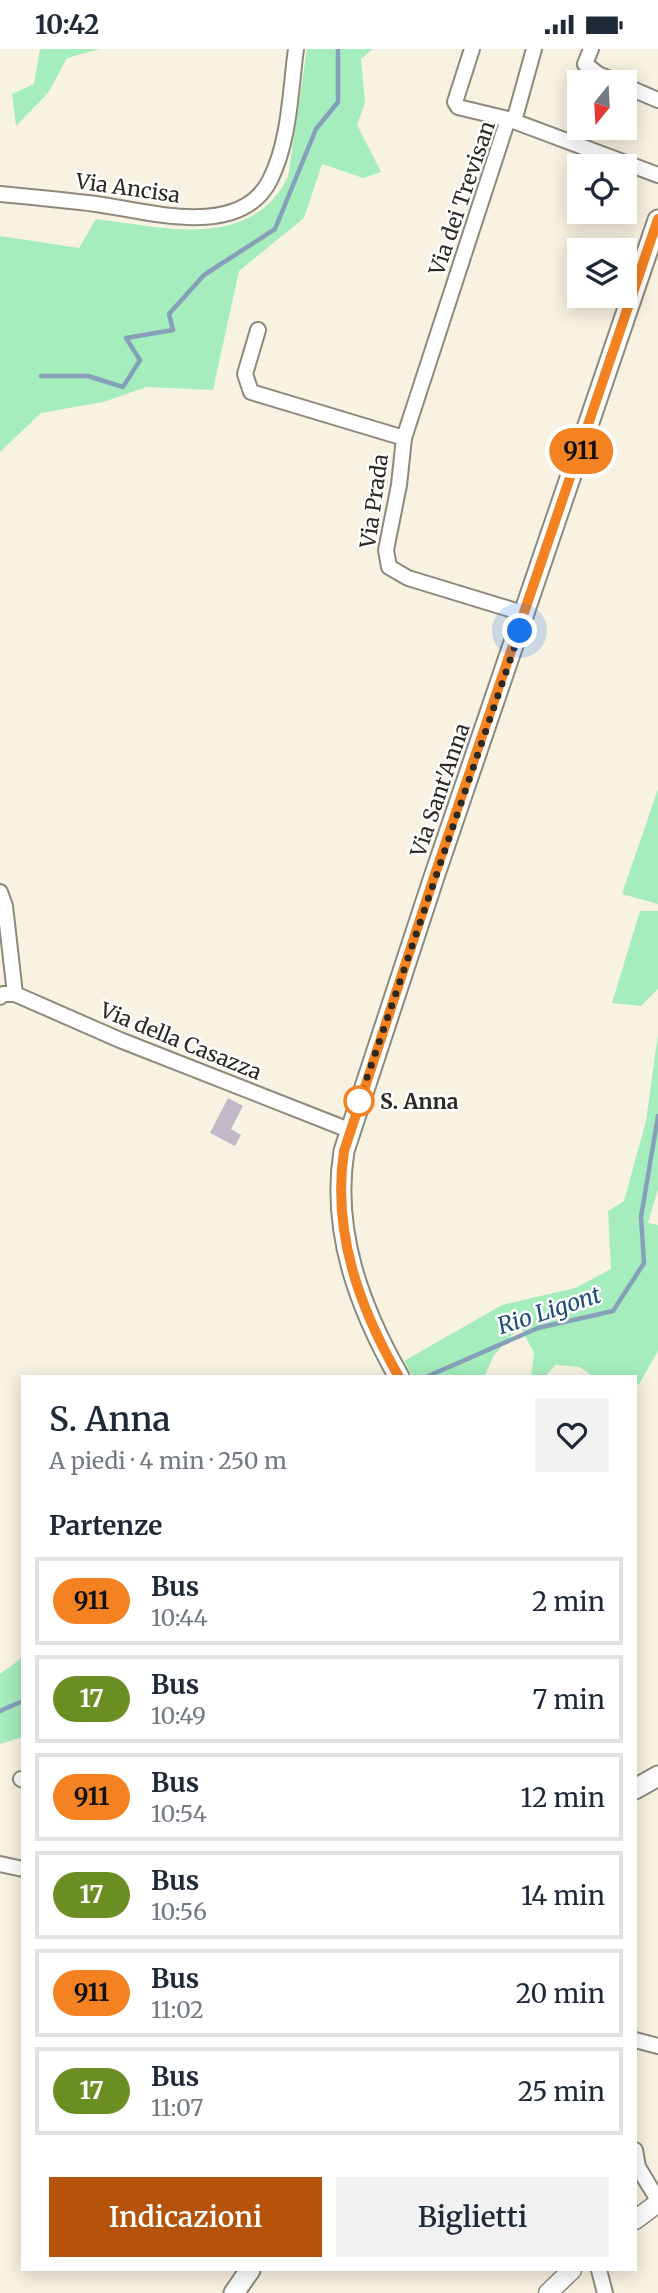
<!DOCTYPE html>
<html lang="it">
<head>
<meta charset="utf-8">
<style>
	:root { --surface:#fff; --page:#f2f2f3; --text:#1f2937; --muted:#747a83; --line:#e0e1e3; --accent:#b45309 }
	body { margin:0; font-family:Merriweather,serif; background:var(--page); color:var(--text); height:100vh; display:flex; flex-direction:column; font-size:26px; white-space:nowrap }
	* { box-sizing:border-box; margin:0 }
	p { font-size:23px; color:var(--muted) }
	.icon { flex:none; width:38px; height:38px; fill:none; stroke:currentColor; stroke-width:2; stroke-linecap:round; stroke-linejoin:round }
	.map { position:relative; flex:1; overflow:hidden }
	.panel { position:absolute; left:21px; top:1326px; width:616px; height:896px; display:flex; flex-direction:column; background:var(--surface); border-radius:0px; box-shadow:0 4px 18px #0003 }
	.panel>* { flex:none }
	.badge { padding:0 14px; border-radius:23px; font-size:24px; line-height:46px }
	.needle { width:46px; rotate:198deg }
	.tools { position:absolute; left:567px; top:21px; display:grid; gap:14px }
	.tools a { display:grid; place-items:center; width:70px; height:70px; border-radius:0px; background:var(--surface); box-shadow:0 4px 18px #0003; font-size:35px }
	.you { position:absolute; width:35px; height:35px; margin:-18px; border:5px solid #fff; border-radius:50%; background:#1a73e8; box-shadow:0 0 0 10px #1a73e833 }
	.map>.badge { position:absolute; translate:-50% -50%; box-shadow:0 0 0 4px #fff }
	h2 { padding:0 28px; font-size:26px; line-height:63px }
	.round { display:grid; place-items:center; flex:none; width:74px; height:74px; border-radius:0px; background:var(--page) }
	.summary { display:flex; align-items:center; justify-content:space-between; height:119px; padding:0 28px }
	h1 { font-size:33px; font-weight:600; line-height:52px }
	.cta { display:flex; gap:14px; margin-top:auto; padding:14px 28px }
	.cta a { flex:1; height:80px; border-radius:0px; background:var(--accent); color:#fff; font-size:28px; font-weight:600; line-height:80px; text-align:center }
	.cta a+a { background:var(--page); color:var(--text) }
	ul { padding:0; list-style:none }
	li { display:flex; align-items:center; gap:21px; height:88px; margin:0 14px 10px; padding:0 14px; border:4px solid var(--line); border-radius:0px }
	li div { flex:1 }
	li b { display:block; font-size:26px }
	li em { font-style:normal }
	li .badge { min-width:77px; font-weight:700; text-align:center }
	.status { display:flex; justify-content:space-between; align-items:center; height:49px; padding:0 35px; background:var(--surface); direction:ltr }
	.status svg { height:19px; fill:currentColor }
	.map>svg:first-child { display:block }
	.green { fill:#a5edbd }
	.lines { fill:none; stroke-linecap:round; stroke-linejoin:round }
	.stream { stroke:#86a0ba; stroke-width:4.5 }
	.building { fill:#c1b9c7 }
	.minor-casing { stroke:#8f897b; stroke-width:18 }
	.tertiary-casing { stroke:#8f897b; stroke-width:21 }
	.secondary-casing { stroke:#8f897b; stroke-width:23 }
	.minor { stroke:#fff; stroke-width:14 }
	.tertiary { stroke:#fff; stroke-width:18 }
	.secondary { stroke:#fff; stroke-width:19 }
	.line-casing { stroke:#fff; stroke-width:16 }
	.line { stroke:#f58220; stroke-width:10 }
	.walk { stroke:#2c2923; stroke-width:7; stroke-dasharray:0 12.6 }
	.stop-dot { fill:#fff; stroke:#f58220; stroke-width:3.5 }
	.labels { text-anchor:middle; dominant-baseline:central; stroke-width:5; stroke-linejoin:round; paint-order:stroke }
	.street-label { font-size:21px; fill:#2c2923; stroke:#fff }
	.stop-label { font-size:21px; font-weight:bold; fill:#2c2923; stroke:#fff; text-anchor:start }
	.water-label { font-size:23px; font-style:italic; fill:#1d4d76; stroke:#fff }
</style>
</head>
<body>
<div class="status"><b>10:42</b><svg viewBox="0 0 49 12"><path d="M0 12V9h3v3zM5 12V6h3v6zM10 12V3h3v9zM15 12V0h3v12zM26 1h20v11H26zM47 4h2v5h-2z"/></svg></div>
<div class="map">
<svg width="658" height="2244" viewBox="0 0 658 2244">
	<rect width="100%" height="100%" fill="#f8f2e2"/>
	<!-- green -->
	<path class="green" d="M40 0H100L67 9 48 44 16 77 12 45 34 35Z
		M307 0H373L361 10 365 54 357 76 381 123 363 129 322 115 304 169 239 222 213 341 147 338 103 353 41 364 0 403V187L79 199 96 170C163 178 250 203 288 128Z
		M658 740V855L622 845Z
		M640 862H658V940L641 957 612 954Z
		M658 985V1140L648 1174 658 1176V1302L639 1335 635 1336V1328H593L580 1318 555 1316 545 1328H531L534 1304 520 1277 494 1306 484 1328H413L404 1312 502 1256 575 1239 611 1220 608 1162 624 1152 646 1072Z
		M23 1608V1688L0 1695V1625Z"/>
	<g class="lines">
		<!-- stream -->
		<path class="stream" d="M41 327H88L123 338 140 311 126 289 173 281 169 265 204 226 275 180 316 80 338 53V0
			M426 1328 538 1279 613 1262 644 1214 641 1168 658 1067
			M0 1662 23 1652"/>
	</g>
	<!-- building -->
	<path class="building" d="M228 1049 243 1057 231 1080 241 1086 235 1097 210 1084Z"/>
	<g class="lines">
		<!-- minor casing -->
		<g class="minor-casing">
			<path id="minor" d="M472 0 455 53 458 58 508 70
				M591 0 585 15 598 25 617 33
				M625 37 658 51
				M514 72 534 0
				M0 145C32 148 64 151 96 155 147 162 240 191 270 131 290 91 290 43 296 0
				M258 281 245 325 251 343 404 389
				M526 565 408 529 389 518 386 501 399 436 404 389 508 70 658 126
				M0 843 5 857 15 945
				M0 948 3 945H15L120 991 349 1081
				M21 1730 23 1731
				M0 1815 23 1820
				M635 1991 658 1997
				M635 2101 638 2118 658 2151
				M599 2221 605 2244"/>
		</g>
		<!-- tertiary casing -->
		<g class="tertiary-casing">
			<path id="tertiary" d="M635 2171 658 2154
				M548 2244 572 2221"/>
		</g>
		<!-- secondary casing -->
		<g class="secondary-casing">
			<path id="secondary" d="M399 1328C360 1259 331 1183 344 1102L434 828 658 171
				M635 1740 658 1727
				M234 2244 250 2221"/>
		</g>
		<!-- minor -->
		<use href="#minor" class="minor"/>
		<!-- tertiary -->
		<use href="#tertiary" class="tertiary"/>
		<!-- secondary -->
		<use href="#secondary" class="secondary"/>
	</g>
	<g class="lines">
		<!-- line casing -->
		<g class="line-casing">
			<path id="line" d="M399 1328C359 1258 332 1183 344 1102L434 828 658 170"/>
		</g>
		<!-- line -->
		<use href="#line" class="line"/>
		<!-- walk -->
		<path class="walk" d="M359 1052 520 582"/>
	</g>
	<!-- markers -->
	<circle class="stop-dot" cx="359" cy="1052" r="14"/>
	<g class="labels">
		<!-- street labels -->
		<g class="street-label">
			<text transform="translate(128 139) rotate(8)">Via Ancisa</text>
			<text transform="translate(462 149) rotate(-71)">Via dei Trevisan</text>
			<text transform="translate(374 452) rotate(-82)">Via Prada</text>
			<text transform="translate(440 741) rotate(-71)">Via Sant'Anna</text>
			<text transform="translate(181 992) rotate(22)">Via della Casazza</text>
		</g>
		<!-- stop labels -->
		<g class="stop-label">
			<text x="380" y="1052">S. Anna</text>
		</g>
		<!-- water labels -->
		<g class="water-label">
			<text transform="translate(549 1261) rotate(-18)">Rio Ligont</text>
		</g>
	</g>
</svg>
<div class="tools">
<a><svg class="needle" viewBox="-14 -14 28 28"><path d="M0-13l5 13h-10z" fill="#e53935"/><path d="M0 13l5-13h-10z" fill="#747a83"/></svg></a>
<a><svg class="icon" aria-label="locate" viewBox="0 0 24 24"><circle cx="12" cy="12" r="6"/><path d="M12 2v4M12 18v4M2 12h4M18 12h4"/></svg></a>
<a><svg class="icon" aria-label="layers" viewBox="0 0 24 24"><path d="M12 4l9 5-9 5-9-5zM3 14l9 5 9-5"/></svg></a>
</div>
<div class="you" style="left:520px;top:582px"></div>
<b class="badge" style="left:581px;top:402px;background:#f58220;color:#111">911</b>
<section class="panel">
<div class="summary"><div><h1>S. Anna</h1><p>A piedi · 4 min · 250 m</p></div><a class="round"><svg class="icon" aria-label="heart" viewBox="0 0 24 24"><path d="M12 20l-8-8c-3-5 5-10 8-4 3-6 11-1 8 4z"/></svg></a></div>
<h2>Partenze</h2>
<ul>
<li><span class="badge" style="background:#f58220;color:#111">911</span><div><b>Bus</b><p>10:44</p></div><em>2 min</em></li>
<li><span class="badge" style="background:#6b8e23;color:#fff">17</span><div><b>Bus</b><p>10:49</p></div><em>7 min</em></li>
<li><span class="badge" style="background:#f58220;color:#111">911</span><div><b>Bus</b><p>10:54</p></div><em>12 min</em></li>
<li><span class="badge" style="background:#6b8e23;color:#fff">17</span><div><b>Bus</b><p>10:56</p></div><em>14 min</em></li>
<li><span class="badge" style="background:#f58220;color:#111">911</span><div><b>Bus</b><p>11:02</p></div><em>20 min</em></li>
<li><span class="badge" style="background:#6b8e23;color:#fff">17</span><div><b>Bus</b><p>11:07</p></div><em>25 min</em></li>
</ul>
<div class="cta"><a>Indicazioni</a><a>Biglietti</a></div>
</section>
</div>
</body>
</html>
